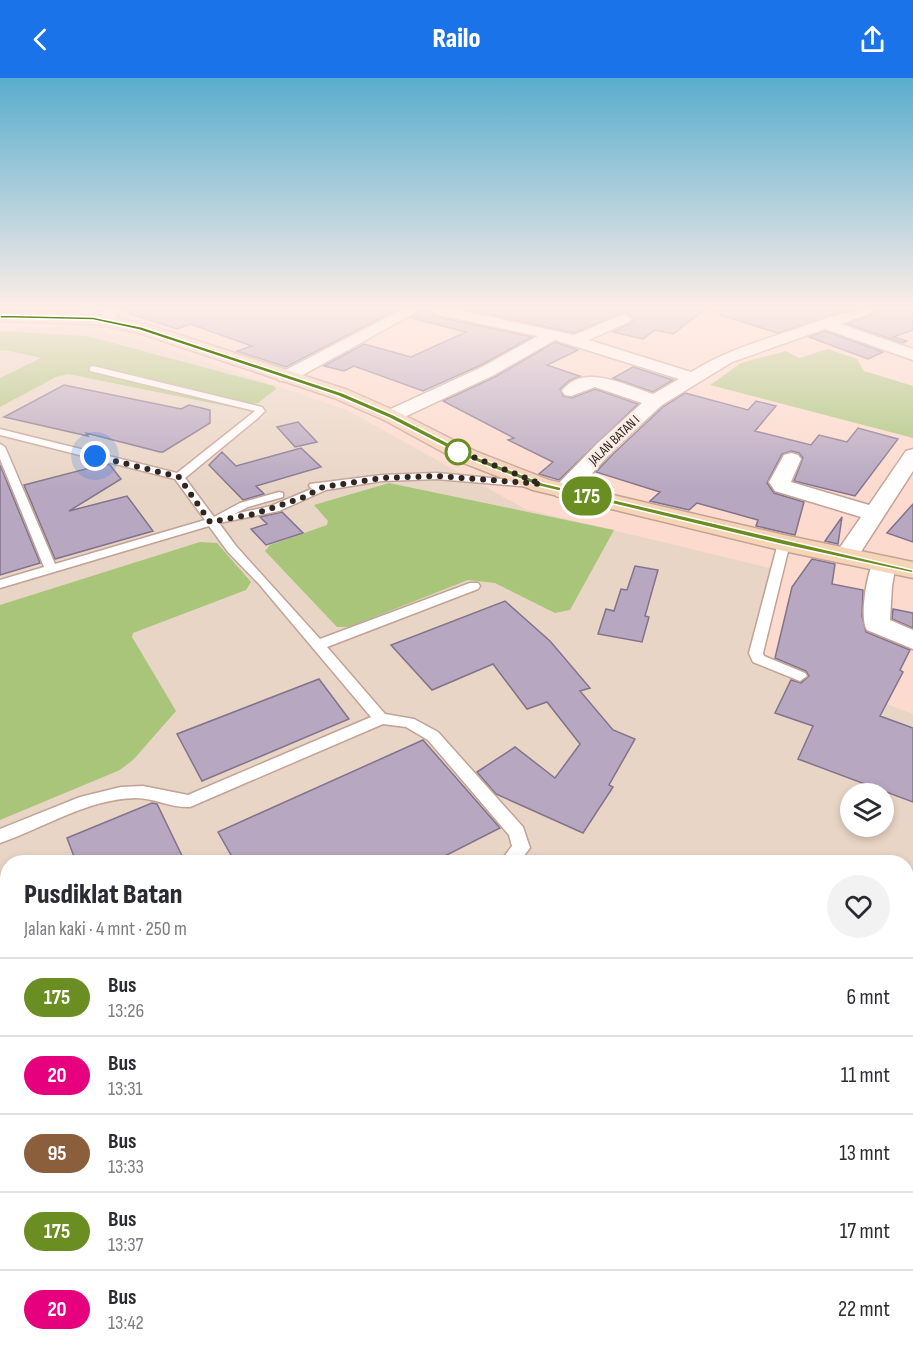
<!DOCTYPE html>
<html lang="id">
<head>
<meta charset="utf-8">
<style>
	:root { --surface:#fff; --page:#f2f2f3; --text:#2b2b33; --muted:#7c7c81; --line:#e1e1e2; --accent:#1a73e8 }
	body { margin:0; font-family:"Sofia Sans Condensed",sans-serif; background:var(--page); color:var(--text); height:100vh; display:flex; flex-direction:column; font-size:22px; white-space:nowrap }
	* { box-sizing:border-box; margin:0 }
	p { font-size:20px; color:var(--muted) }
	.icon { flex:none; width:33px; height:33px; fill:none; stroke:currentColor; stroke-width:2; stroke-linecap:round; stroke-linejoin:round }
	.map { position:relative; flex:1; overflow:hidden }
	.drawer { position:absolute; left:0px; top:777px; width:914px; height:504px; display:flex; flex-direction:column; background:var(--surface); border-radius:24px 24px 0 0; box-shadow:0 3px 9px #0003 }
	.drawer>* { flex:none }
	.badge { padding:0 12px; border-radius:20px; font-size:21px; line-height:39px }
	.tools { position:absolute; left:840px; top:705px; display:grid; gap:12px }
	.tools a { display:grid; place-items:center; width:54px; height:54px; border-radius:50%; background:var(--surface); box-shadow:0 3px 9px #0003; font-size:30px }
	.you { position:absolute; width:30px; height:30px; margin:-15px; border:4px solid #fff; border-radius:50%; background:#1a73e8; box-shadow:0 0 0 9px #1a73e833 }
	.map>.badge { position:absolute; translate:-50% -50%; box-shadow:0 0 0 3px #fff }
	.round { display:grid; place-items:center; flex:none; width:63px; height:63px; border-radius:32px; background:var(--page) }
	.head { display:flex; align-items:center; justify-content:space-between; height:102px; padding:0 24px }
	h1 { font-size:28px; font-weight:800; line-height:45px }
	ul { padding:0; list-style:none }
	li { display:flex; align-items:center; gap:18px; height:78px; padding:0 24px; border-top:2px solid var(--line) }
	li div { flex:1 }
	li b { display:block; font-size:22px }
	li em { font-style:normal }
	li .badge { min-width:66px; font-weight:700; text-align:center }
	header { display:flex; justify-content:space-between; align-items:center; height:78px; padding:0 24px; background:var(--accent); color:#fff; font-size:27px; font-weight:800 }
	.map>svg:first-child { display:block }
	.commercial { fill:#e8d5c5; fill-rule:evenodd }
	.green { fill:#a8c57a }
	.building { fill:#b7a7c1; stroke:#82738c; stroke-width:1.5 }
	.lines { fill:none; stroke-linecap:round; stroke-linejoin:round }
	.lane-casing { stroke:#c2a296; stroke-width:3 }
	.street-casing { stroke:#c2a296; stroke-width:3 }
	.secondary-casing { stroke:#c2a296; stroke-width:3 }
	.lane { fill:#fff; fill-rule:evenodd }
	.street { fill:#fff; fill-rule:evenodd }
	.secondary { fill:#f6d4b6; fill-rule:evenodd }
	.line { fill:#6b8e23; stroke:#fff; stroke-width:1.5 }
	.walk { stroke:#312520; stroke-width:6; stroke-dasharray:0 10.8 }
	.stop-dot { fill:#fff; stroke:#6b8e23; stroke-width:3 }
	.labels { text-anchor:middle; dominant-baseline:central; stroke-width:6; stroke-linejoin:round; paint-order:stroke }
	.far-street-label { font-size:14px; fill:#312520; stroke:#faede7 }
</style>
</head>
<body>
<header><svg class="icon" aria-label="back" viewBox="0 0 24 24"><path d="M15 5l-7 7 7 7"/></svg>Railo<svg class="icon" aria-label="share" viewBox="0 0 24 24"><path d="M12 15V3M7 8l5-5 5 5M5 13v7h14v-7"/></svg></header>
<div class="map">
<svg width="913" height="1281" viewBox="0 0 913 1281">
	<rect width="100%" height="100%" fill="#fcdacd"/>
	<!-- commercial -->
	<path class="commercial" d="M75 232H120L102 255 129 258 347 332 525 431 778 492 754 576 913 636V960L906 957V784H8L7 1229 0 1223V248L51 249ZM850 716H884V748H850Z
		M69 1274H207L201 1281H79Z"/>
	<!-- green -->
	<path class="green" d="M0 253 87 258 274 308 276 311 258 325 236 330 68 296 56 299 0 329V300L41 280 5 272 0 273Z
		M828 271 857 281 864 293 913 308V360L710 307 741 285 786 273 799 280Z
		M389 405 614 452 570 532 555 535 495 505 468 502 349 549H337L265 473 270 467 327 447 328 443 314 427Z
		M200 464 217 465 251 504 246 512 133 555 132 559 176 633 134 681 120 692 0 742V527Z"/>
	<!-- building -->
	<path class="building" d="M131 232H396L286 289 237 273 252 268 190 246 177 251 130 236Z
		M422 232H429L438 239 532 259 481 287 423 313 354 288 344 293 324 288 364 266 411 279 466 254 411 240Z
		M469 232H704L673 256 655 252 643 261 613 254 634 243 633 239 625 234 574 255Z
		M720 232H850L778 255 720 237Z
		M875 232H913V252L893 259 907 263 903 265 847 246 872 237Z
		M825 253 883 274 868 281 809 259Z
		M555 264 578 272 547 287 580 298 569 303 560 311 563 318 572 320 595 311 638 326 559 402 539 396 553 384 508 362 514 360 443 323 495 299Z
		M633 289 673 302 653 314 613 300Z
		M64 307 181 331 189 327 210 332V345L163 374H160L86 355 88 358 4 339Z
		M685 315 748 332 756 323 776 328 755 353 811 367 819 357 847 364 858 350 898 361 855 418 794 403 803 380 799 375 792 373 782 376 767 405 774 415 804 424 795 457 756 448 758 442 697 425 689 432 650 423 660 414 596 394 614 375 663 329Z
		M298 344 317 364 295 369 277 349Z
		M301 370 321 389 256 408 264 416 243 422 209 387 222 374 236 388Z
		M105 386 110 387 121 401 69 433 127 418 153 453 55 481 24 407Z
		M0 387 40 485 0 497Z
		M913 426V464L887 455Z
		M282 434 303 455 266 467 251 451 267 446 260 439Z
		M842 439 838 466 825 463Z
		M812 481 835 486 832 506 863 512 862 538 866 554 910 572 900 592 903 594 880 638 913 650V724L798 681 813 648 775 635 791 602 801 605 809 598 806 593 775 580 792 509Z
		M635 488 658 492 645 538 649 539 642 564 598 556 606 531 614 533 621 511 627 512Z
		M505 523 550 563 590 610 580 613 613 652 635 661 609 707 613 709 583 755 496 716 477 694 515 669 555 700 580 666 547 624 527 631 493 586 432 612 391 567Z
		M893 531 913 535V550L892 541Z
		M319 601 349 641 202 703 177 656Z
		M423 662 500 750 433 784H235L218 754Z
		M152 725 157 726 185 784H76L67 760Z"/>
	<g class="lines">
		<!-- lane casing -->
		<g class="lane-casing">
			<path id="lane" d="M93 288 262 329 265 333 258 340 185 400 214 439 240 425 279 414 283 415V419L248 429 234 436 271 428 309 412 312 411 309 408 310 406 382 397 437 395 536 404 537 406 532 409 437 401 382 403 326 412 279 433 219 445 236 468 320 561 470 505H478L480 508 478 511 327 569 385 636 414 641 438 654 523 749 530 770 519 784H500L512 768 509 757 428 662 406 649 383 646 190 729C171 730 154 720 136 720 87 721 44 750 0 765V751L80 719 121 709 143 708 188 717 371 639 259 506 228 474 209 448 0 510V502L44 489 0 381V366L5 369 55 486 205 442 175 401 0 357V351L177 395 255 333 90 293V289Z
				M784 461 790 465 763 575 764 578 805 595 807 598 800 603 753 584 749 575 778 465Z
				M0 1090 8 1093V1119L0 1115Z"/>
		</g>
		<!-- street casing -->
		<g class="street-casing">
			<path id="street" d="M106 232H122L111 245 106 247 98 242Z
				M401 232H420L292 303H280L277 299 280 295Z
				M431 232H459L574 257 624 236 632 241 629 244 589 262 691 294C725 273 756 264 793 252 820 242 845 232 873 232L871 235 840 246 913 271V282L825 251 732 284 662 327 612 373 572 418 564 420 556 418 553 413 556 408 598 365 642 325 595 309 571 318 565 317 562 313C583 284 627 308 653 316L679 301 555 262 494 297 398 342H384L382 338 384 334 482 289 538 258 438 237Z
				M913 371V393L855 483 846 485 837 483 834 478 861 439 775 413 769 404 784 377 791 375 798 377 801 381 791 404 869 427 906 373Z
				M884 479 893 481 896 486 892 508 890 542 913 552V571L867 552C859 540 867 493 875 481Z
				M0 1253 8 1256V1274H25L28 1281H0Z
				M200 1274H255L252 1281H197Z
				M549 1274H609L612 1281H552Z"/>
		</g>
		<!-- secondary casing -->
		<g class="secondary-casing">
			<path id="secondary" d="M0 233 93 236 146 246 348 312 398 334 477 374 549 402 784 457 913 484V500L784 473 533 412 461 384 384 342 334 320 136 254 93 246 0 243Z"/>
		</g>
		<!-- lane -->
		<use href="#lane" class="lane"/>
		<!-- street -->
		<use href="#street" class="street"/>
		<!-- secondary -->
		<use href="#secondary" class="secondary"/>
	</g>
	<!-- sky -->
	<linearGradient id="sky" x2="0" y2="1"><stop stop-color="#59adcd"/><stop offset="0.56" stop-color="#feeee8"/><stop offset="1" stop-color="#feeee8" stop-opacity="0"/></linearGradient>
	<rect width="913" height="411" fill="url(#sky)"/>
	<!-- line -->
	<path class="line" d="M0 237 93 239 142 249 343 315 394 337 472 377 543 405 913 492V495L784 467 538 408 467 380 389 340 338 318 139 252 93 242 0 240Z"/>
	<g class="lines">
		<!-- walk -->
		<path class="walk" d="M95 378 179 399 210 444 254 436 302 420 323 409 382 400 437 398 541 406 453 371 458 374"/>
	</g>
	<!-- markers -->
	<circle class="stop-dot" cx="458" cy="374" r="12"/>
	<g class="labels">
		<!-- far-street labels -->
		<g class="far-street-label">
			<text transform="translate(614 362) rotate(-44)">JALAN BATAN I</text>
		</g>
	</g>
</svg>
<div class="tools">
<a><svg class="icon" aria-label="layers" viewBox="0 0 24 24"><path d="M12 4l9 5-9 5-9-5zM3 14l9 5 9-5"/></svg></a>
</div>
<div class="you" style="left:95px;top:378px"></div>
<b class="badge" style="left:587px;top:418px;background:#6b8e23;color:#fff">175</b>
<section class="drawer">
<div class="head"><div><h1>Pusdiklat Batan</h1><p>Jalan kaki · 4 mnt · 250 m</p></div><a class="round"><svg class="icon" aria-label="heart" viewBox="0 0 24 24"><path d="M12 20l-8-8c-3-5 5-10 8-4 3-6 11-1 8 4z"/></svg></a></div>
<ul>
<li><span class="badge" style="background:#6b8e23;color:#fff">175</span><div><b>Bus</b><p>13:26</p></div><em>6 mnt</em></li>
<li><span class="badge" style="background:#e6007e;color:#fff">20</span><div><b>Bus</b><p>13:31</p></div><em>11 mnt</em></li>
<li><span class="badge" style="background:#8b5e3c;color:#fff">95</span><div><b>Bus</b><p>13:33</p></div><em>13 mnt</em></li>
<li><span class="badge" style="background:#6b8e23;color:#fff">175</span><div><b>Bus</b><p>13:37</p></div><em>17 mnt</em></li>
<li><span class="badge" style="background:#e6007e;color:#fff">20</span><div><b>Bus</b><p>13:42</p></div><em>22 mnt</em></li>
</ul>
</section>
</div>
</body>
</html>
